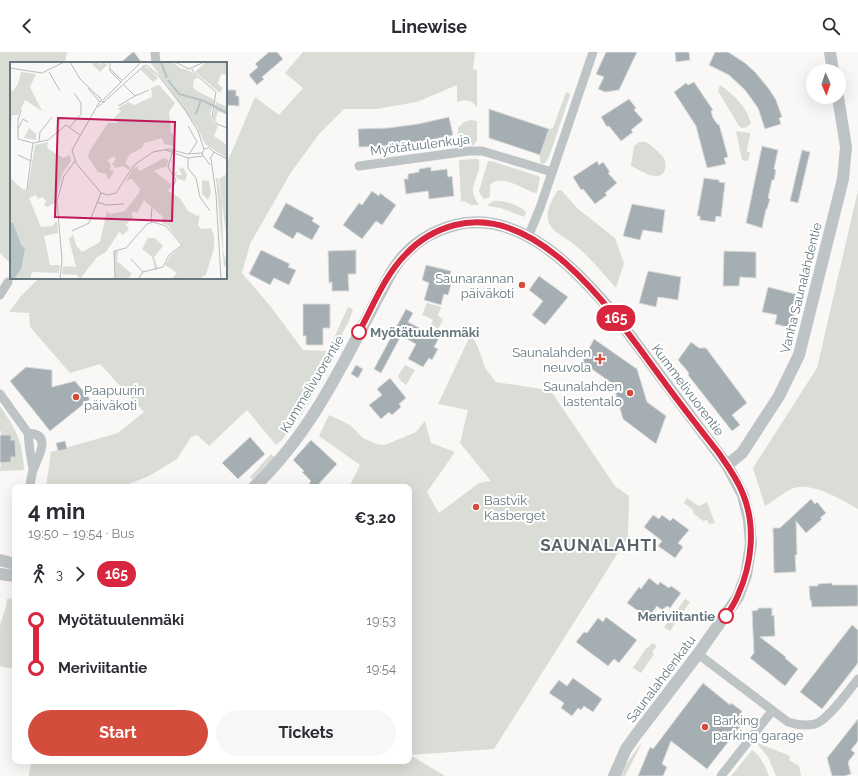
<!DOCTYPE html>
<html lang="en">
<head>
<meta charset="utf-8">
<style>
	:root { --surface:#fff; --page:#f7f7f7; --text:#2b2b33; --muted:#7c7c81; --accent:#d44c3b }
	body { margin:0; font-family:Raleway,sans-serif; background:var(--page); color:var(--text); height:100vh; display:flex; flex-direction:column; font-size:15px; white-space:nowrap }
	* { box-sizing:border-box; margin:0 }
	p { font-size:13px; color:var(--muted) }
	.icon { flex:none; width:22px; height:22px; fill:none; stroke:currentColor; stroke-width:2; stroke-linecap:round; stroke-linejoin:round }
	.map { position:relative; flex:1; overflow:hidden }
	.drawer { position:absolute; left:12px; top:432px; width:400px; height:280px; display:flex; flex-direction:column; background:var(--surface); border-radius:8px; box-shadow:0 4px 16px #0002 }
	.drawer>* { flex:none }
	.badge { padding:0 8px; border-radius:13px; font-size:14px; line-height:26px }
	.needle { width:26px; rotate:178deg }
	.controls { position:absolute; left:806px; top:12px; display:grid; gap:8px }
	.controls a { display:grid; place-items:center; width:40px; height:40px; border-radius:50%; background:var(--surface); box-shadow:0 4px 16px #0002; font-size:20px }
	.map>.badge { position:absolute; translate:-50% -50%; box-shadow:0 0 0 2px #fff }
	.legs { display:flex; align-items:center; gap:6px; height:44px; padding:0 16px; font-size:13px }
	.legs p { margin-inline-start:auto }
	.summary { display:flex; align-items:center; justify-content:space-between; height:68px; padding:0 16px }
	h1 { font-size:22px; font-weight:700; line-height:30px }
	.button { display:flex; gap:8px; margin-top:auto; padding:8px 16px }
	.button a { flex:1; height:46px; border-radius:24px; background:var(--accent); color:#fff; font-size:16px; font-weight:700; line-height:46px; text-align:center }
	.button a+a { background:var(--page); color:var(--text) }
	ul { padding:0 16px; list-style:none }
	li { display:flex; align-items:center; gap:14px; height:48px; font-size:15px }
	li i { display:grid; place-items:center; width:6px; height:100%; margin:0 5px; background:currentColor }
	li i::after { content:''; width:10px; height:10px; margin:-5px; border:3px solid; border-radius:50%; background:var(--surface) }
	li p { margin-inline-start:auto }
	li:first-child i { background:linear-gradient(#0000 50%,currentColor 0) }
	li:last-child i { background:linear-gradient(currentColor 50%,#0000 0) }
	header { display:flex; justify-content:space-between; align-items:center; height:52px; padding:0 16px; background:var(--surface); font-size:18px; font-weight:700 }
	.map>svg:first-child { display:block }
	.green { fill:#d9ddd6 }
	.building { fill:#a5afb3; stroke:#dadad9 }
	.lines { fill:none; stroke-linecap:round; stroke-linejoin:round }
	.minor { stroke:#bec3c6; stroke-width:9 }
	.tertiary { stroke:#bec3c6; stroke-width:12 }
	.line-1-casing { stroke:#fff; stroke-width:9 }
	.line-1 { stroke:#d7263d; stroke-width:6 }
	.poi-dot { fill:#d44c3b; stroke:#fff; stroke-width:1.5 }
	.stop-1-dot { fill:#fff; stroke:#d7263d; stroke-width:2 }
	.labels { text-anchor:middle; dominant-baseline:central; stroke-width:4; stroke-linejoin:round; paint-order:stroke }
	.street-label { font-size:13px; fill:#66777f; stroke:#fff }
	.poi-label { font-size:13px; fill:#66777f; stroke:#fff; text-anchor:end }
	.stop-label { font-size:13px; font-weight:bold; fill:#66777f; stroke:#fff; text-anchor:start }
	.district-label { font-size:17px; font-weight:bold; letter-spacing:1px; fill:#58646a; stroke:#fff }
	.inset-river { fill:none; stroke:#b6c3c5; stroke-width:2 }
	.inset-road { fill:none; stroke:#b5bcbf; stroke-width:1 }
	.view { fill:#c2185b; fill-opacity:0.15; stroke:#c2185b; stroke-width:2 }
	.inset-edge { fill:none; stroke:#66777f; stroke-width:2 }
</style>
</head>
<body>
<header><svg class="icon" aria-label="back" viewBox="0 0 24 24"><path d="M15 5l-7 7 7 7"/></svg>Linewise<svg class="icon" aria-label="search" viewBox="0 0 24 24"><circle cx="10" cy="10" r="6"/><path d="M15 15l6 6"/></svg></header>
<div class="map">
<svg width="858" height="724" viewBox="0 0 858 724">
	<rect width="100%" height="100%" fill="#f9f8f6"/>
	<!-- green -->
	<path class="green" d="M0 0H67L65 11H11V212L0 201Z
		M303 0H475L473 17 477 18V55C472 48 465 47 457 50V33L417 50 376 57H344L319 82 290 122 250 192 242 221 271 255 303 298 328 299 348 255 353 257 349 269 332 301 327 317 303 361 281 389 276 393 247 358 209 394 197 383 191 385 177 407 149 424 121 435H46L51 400 118 381 144 360 100 312 70 321 30 275 29 261 9 260 21 244 38 227V226H226V113L255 45 279 63 303 36 285 21Z
		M720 33C733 42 747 55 751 71L747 75 742 76 739 74 718 39Z
		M566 40 569 41 570 43 549 105 545 111 542 112 540 110V103L549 77 553 76Z
		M471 68 477 69V88L474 93 459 94 458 76 464 70Z
		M736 79 750 81C750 88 747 93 747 100H750L748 109 742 108Z
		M639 90C641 90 643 90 645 90 648 90 662 103 664 106 667 113 666 123 658 124 649 125 638 117 631 114L634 94Z
		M477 107 479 108C482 128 464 132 479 153H471L464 149 461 150 459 108Z
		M488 109H491L538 124 540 126 537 141C524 139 502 120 490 133V145L484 147 480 142 479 139Z
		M561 138 578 157 615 186 624 211 616 236C602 221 589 203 572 191 564 184 551 180 548 168 546 158 552 148 557 139Z
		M858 138V457C842 448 813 430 794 436 787 438 772 450 765 454L753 416 817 316Z
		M493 149C502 148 521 153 526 160L524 165 501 156 488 154V153Z
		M427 251 441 255 438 263 443 268 438 277 431 272 433 268 428 265 422 263Z
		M471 282 478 295 485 316 496 330 542 337 553 342 615 434 629 444 628 485 494 697 410 703 445 724H29L31 709H409V435H349L360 413 319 384 329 363 350 373 363 386 376 392 385 393 416 380 425 369 431 391 455 400 427 440 439 461 479 431 491 429 460 391 468 358 438 352Z
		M405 313 415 318 406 333 400 328 398 324Z
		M0 354C16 377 23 390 24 418L0 419 1 411 11 410V405H15V388H11L10 383H1V379H0Z
		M271 402 275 406 253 428 250 425Z
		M687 446 697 453 700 454 707 450 715 471 709 472 707 468 703 469 693 461V458L684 451Z
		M15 546V620L13 617 0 614C0 601 0 588 0 575 1 566 7 557 7 547Z
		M685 547 690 550 670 579 664 575Z
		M652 591 657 594 652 600 654 602 641 621 633 616 647 595 648 596Z
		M643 689 625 724H620L623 716Z
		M758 691 790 704 789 708 799 714 801 724H776L768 705 758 693Z
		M752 698C761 704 765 714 769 724H731Z"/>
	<!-- building -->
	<path class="building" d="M134 0 142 11H120L133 0Z
		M269 0H277L283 7 262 25 264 27 257 33 249 23 258 15 255 12Z
		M606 0H637L619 38 605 40 598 37 604 25 596 22Z
		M675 0H689L690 8 676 10Z
		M715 0H728L745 11 755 20 769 37 776 48 782 65 779 66 781 72 765 77 758 56 745 38 729 23 709 13Z
		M694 30 713 58 711 59 713 66 718 73 719 72 728 105 724 106 726 112 707 116 696 74 674 40 686 31 688 33Z
		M226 38H236V44H239V54L226 53Z
		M629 47 636 56 634 58 643 68 631 78 633 80 621 89 609 74 607 75 601 65Z
		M489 57 549 77 540 103 489 86Z
		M449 65 453 83 422 90 391 94 359 95 358 77 388 76 418 72Z
		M762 94 778 98 774 117 776 118 774 128H772L768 146 770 147 767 157H766L762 176 746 171Z
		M802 98 810 100 798 151 790 149Z
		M597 109 599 113 603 110 610 120 608 121 617 131 605 141 607 143 595 152 583 137 581 138 573 125Z
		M431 115V119L447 117 448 125 452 124 454 144 429 147 428 139 406 142 404 127H408V122L419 120V117Z
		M704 126 719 128V130L725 131 721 165 716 164 715 170 700 168V164H697Z
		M372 139 379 144 380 141 396 153 382 173 376 169 362 187 343 173 359 151 362 153Z
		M286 151 314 166 312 169 320 174 312 188 297 180 293 187 273 175Z
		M632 152 665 158 662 181 643 178 640 188 623 184Z
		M261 198 290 212 288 215 296 218 289 233 274 226 270 233 249 222Z
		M356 198V222H348L349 239H332V230L329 231 328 199Z
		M724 199 756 200V226L740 225 739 234H723Z
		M426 213 451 219 448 229 452 230 448 243 444 242 441 253 424 248 429 231 422 228Z
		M648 219 681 225 678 248 658 245 656 255 639 251Z
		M539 224 568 245 545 273 532 263 543 249 529 238Z
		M768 235 799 243 791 276 775 272 777 263 762 260Z
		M303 252H330V276H323V293H306V284H303Z
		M406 257 413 261 408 270 439 286 434 295 438 297 432 308 429 306 423 315 408 307 416 292 401 284 381 321 374 317Z
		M594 287 637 317 647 350 666 364 656 392 623 367 613 332 582 310Z
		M691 290 699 296H706L747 351 732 363 740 373 732 379 688 323 689 321 678 308Z
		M356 313 363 317 358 326 351 322Z
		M26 315 52 318V335L75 329 90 347 50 379 10 329Z
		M390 326 406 346 399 352 401 355 392 363 389 360 381 367 369 353 382 343 377 337Z
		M0 383H11V388H15L16 405H11V410L0 411Z
		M250 385 265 402 238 427 222 411Z
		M311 388 337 412 316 435H313L309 431 311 429 302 420 304 419 293 408Z
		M65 389 67 397 58 399 56 391Z
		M811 447 815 452 817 450 826 461 820 466 822 467 806 481 796 469 797 503H795L796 520 774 521 773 476H780Z
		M653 463 659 467 662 463 670 469 673 466 689 478 678 491 683 495 675 506 658 494 662 489 644 475Z
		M649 526 658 533 660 530 669 536 671 534 681 541 670 556 667 554 662 558 657 554 648 566 627 551 639 535 641 537Z
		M832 531V533H858V554L812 555 811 548H810L809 534H818V532Z
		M758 556H772V564L774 563 775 584 760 585 786 605 785 606 798 617 785 634 750 606 754 601 752 559 758 558Z
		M606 565 637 588 619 611 614 607 608 614 576 590 584 580 587 581 598 566 603 570Z
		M852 573 858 578V611L822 657 800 640Z
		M573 626 602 647 593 660 584 654 581 658 578 656 572 664 561 656 564 651 549 641 559 628 567 634Z
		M703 631 730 653 731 651 742 659 741 661 747 666 707 717 671 689 662 712 667 715 663 724H638L650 695 653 697Z
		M858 667V689L851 698 855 701 848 710 851 722 844 724H832L827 706Z"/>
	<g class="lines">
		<!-- minor -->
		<path class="minor" d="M155 0 156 11
			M359 114 469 99H482L552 120
			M528 185 540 156 593 0
			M0 243 8 230
			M0 342 28 381 30 400 33 417
			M28 381C52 382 39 403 34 416 31 422 31 429 30 435
			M698 602 788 670C797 673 806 674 815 672 828 668 849 638 858 627
			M721 724 772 659"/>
		<!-- tertiary -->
		<path class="tertiary" d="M830 0 833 19
			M727 413 742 401 779 344 799 303 843 127 846 95 838 45
			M254 435C317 376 351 294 392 219 396 213 400 207 405 202 418 188 436 178 455 173 520 157 576 217 614 262L727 413 743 443 749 468 751 492 746 523 738 545 733 552 698 602 636 683 626 697 614 724
			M0 508 15 512
			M0 522 15 524"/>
	</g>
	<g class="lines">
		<!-- line-1 casing -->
		<g class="line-1-casing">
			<path id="line-1" d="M359 280C373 254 385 223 406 202 419 188 436 178 455 173 542 151 618 268 662 327 680 352 699 376 718 400 727 413 737 426 743 442 756 474 752 512 738 543 735 551 730 558 726 564"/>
		</g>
		<!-- line-1 -->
		<use href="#line-1" class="line-1"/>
	</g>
	<!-- markers -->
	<g class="poi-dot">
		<circle cx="522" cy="233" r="4"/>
		<path d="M598 301h4v4h4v4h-4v4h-4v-4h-4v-4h4z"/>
		<circle cx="630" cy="341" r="4"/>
		<circle cx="76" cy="345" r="4"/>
		<circle cx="476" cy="455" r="4"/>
		<circle cx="705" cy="675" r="4"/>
	</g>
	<g class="stop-1-dot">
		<circle cx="359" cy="280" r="7"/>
		<circle cx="726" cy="564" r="7"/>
	</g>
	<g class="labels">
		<!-- street labels -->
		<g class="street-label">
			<text transform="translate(420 93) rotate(-7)">Myötätuulenkuja</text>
			<text transform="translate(801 236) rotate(-76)">Vanha Saunalahdentie</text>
			<text transform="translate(312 332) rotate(-59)">Kummelivuorentie</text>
			<text transform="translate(688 338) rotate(53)">Kummelivuorentie</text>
			<text transform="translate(661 627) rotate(-53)">Saunalahdenkatu</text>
		</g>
		<!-- poi labels -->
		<g class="poi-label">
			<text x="514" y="226">Saunarannan<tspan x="514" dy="15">päiväkoti</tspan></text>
			<text x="591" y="300">Saunalahden<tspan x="591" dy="15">neuvola</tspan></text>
			<text x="622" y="334">Saunalahden<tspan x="622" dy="15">lastentalo</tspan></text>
			<text x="84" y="338" text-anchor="start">Paapuurin<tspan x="84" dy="15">päiväkoti</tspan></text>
			<text x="484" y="448" text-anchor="start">Bastvik<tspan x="484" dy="15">Kasberget</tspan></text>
			<text x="713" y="668" text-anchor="start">Barking<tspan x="713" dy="15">parking garage</tspan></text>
		</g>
		<!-- stop labels -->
		<g class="stop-label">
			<text x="370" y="280">Myötätuulenmäki</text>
			<text x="715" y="564" text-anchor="end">Meriviitantie</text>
		</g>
		<!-- district labels -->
		<g class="district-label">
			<text x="599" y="493">SAUNALAHTI</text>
		</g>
	</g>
	<!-- overview -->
	<g transform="translate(10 10)">
		<rect width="217" height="217" fill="#f9f8f6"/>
		<path d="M84 0 90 2 87 6 91 2 90 0 98 2 90 10 82 2ZM140 0H163L170 6 180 9 188 16 184 17 183 25 187 29 205 38 200 51 202 58 208 64 204 74 217 83V96L195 82 187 65ZM196 0H217V13L211 12 208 22 213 26 210 31 185 10ZM134 4 142 9 148 16 143 20 131 8ZM11 10 26 12 20 25 32 49 15 38 8 53H2L0 70V28L3 29 8 22ZM149 23 165 41 159 50 161 70 165 75 164 84 154 82 152 76 134 81 132 86 120 92 115 101 120 105 119 108 113 104 106 106 102 102 106 97 104 94 97 98 101 103 100 108 104 109 99 118 96 112 88 110 78 95 79 90 98 61H109L103 57 111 49 108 47 111 44 118 40 124 43 142 35 141 26ZM206 40 217 45V53L208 49 205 59 203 55ZM19 66 26 72V78L14 76ZM38 80 37 86 53 96 60 93 61 99 52 112 45 141 37 145 34 143 36 139 32 135 28 137 26 133 19 136 31 165 42 164 47 159 48 171 34 174 40 203H50L49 211 22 210 20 217H0V116L10 125 14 128 18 126 25 83ZM154 96 158 98 157 104 144 109 162 123 158 129 170 136 178 149 188 154 190 152 188 163 191 167 201 166 204 173V186L196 213 188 217H162L167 211 155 203 161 193 173 183 157 163 152 161 153 155 134 138 127 151 124 149 121 152 123 155 116 163 119 167 113 173 109 170 96 190 87 195 70 217 67 213 52 212 53 204 66 205 59 177 63 172 66 183 72 190 90 180 97 149 100 152 115 149 129 131 130 127 122 117H119L115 122 122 108 126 104 130 109ZM168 104 171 107 173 105 177 113 175 119 168 117 164 112 168 109 166 113H172ZM217 112V179L209 117ZM206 116H208L212 141 213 189 217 202 214 205ZM192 118 199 119 201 131 198 138 192 132ZM138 176H145L153 184 144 195 148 207 145 208 142 195 132 187ZM104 189H108L107 199 122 212 117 217H105Z" fill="#d9ddd6"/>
		<path d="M0 161H3L11 183 15 187 11 207 4 217H0Z" fill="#b6c3c5"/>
		<path class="inset-river" d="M151 0 157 16M158 18 169 32 194 39 217 51M186 52 191 38"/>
		<path class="inset-road" d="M60 0 70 17 92 38M100 0V9L111 20M165 0 179 7 194 0M136 3 149 14 175 48 188 69 194 87M0 6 32 11 54 0M100 7 112 18M182 7 184 11 206 30 202 55 207 62 217 66M39 10 50 29M114 23 125 34 139 28M78 26 90 40M93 38 131 0M95 40 90 39 62 88 66 101 91 131 98 133 106 131 124 103 143 90 159 87 177 92 192 91M108 44 125 34M88 45 135 3M11 48 8 58V77L23 81 38 78 56 63 70 73M178 64 187 80 179 92M60 65 71 52V41L64 31M8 67 13 57 18 60M29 80 30 70 42 55M198 85 204 90 200 97M198 86 194 87 192 92 200 103M156 88 178 96 193 94M204 90 217 97M8 93 21 99M178 96V106L186 116 190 135 200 149M201 97 206 132 211 217M17 127 23 81M162 127 166 118 158 105 163 88M87 140 97 143 114 142M141 160 142 145M62 169 79 161 91 131M121 197 133 210M50 217 52 198 47 139 54 114 65 99M105 217 104 189 116 186 137 162 143 160 156 164 172 183 159 193 153 205 133 210 128 217"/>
		<path class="view" d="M48 56 165 60 162 159 45 155Z"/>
		<rect width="217" height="217" class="inset-edge"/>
	</g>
</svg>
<div class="controls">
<a><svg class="needle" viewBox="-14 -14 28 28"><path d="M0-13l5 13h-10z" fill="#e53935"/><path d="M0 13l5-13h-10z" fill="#7c7c81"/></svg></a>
</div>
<b class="badge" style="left:616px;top:266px;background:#d7263d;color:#fff">165</b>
<section class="drawer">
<div class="summary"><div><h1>4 min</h1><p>19:50 – 19:54 · Bus</p></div><b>€3.20</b></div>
<div class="legs"><svg class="icon" aria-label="walk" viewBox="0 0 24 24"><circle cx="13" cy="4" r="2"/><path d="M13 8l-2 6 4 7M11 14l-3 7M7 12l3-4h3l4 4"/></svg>3<svg class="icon" aria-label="forward" viewBox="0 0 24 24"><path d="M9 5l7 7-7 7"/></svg><b class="badge" style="background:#d7263d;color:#fff">165</b></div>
<ul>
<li><i style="color:#d7263d"></i><b>Myötätuulenmäki</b><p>19:53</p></li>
<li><i style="color:#d7263d"></i><b>Meriviitantie</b><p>19:54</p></li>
</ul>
<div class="button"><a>Start</a><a>Tickets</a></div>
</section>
</div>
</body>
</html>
